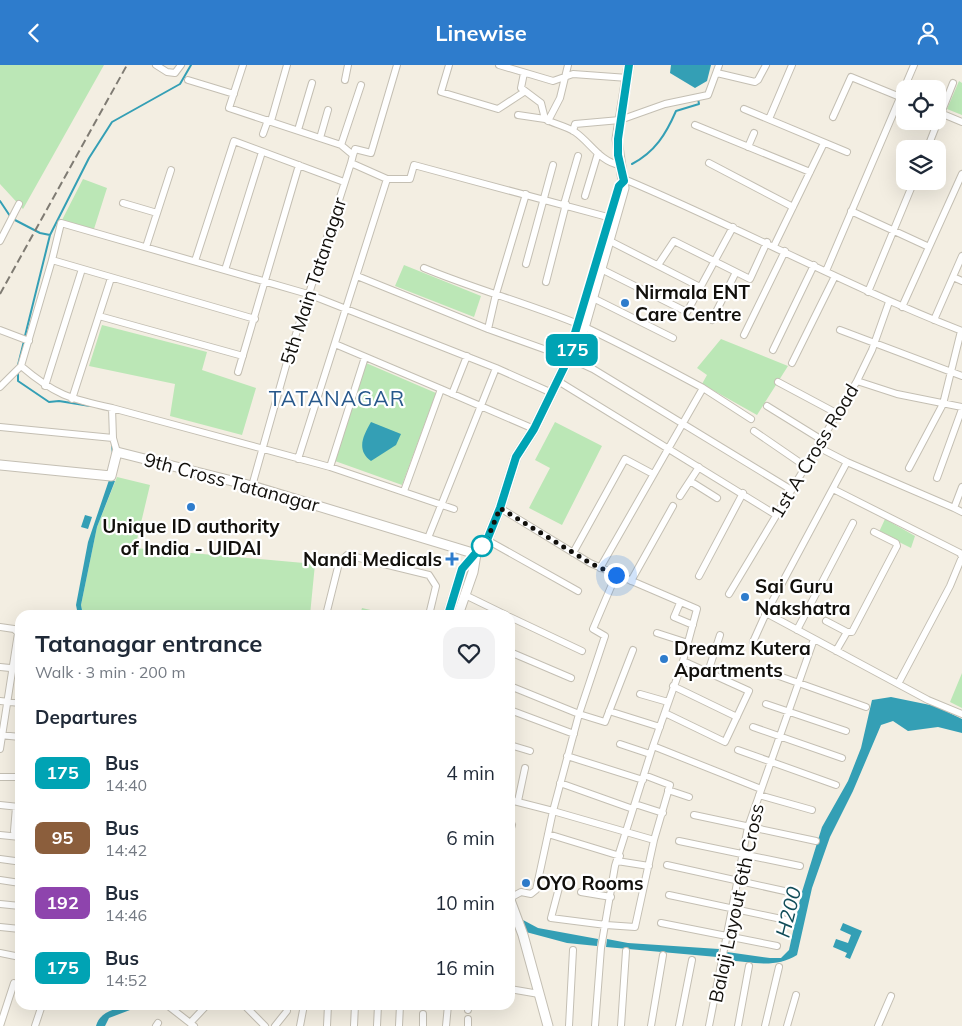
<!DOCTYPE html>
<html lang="en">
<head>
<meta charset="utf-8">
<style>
	:root { --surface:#fff; --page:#f2f2f3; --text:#1f2937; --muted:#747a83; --accent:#2e7ccc }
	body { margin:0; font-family:Mulish,sans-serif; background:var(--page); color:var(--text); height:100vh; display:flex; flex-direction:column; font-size:19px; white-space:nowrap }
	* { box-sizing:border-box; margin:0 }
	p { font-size:16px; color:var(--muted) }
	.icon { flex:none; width:28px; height:28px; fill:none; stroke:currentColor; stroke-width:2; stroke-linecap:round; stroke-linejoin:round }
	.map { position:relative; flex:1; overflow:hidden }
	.drawer { position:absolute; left:15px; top:545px; width:500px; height:400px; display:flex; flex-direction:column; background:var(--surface); border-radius:15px; box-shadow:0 5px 20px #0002 }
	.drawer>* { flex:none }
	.badge { padding:0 10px; border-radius:8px; font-size:18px; line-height:32px }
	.tools { position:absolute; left:896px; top:15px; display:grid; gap:10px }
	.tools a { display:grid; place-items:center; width:50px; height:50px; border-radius:10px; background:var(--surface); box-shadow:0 5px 20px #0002; font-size:25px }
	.you { position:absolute; width:25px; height:25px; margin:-12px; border:4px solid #fff; border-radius:50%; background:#1a73e8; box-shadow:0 0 0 8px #1a73e833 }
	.map>.badge { position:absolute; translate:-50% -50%; box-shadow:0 0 0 2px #fff }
	h2 { padding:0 20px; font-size:19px; line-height:45px }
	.round { display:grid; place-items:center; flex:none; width:52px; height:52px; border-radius:15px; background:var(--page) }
	.overview { display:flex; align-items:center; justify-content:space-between; height:85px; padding:0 20px }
	h1 { font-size:24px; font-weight:700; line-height:38px }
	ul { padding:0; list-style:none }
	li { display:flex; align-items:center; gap:15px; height:65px; padding:0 20px }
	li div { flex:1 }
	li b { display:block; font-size:19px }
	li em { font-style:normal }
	li .badge { min-width:55px; font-weight:700; text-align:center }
	header { display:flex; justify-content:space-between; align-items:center; height:65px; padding:0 20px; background:var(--accent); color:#fff; font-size:22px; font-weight:700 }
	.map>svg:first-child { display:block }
	.green { fill:#bbe7b6 }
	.water { fill:#349fb5 }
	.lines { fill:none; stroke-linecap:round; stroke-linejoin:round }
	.stream { stroke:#349fb5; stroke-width:2 }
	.street-casing { stroke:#c4bfb3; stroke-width:8 }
	.secondary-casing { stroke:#c4bfb3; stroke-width:11 }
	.street { stroke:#fff; stroke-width:6 }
	.secondary { stroke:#fff; stroke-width:9 }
	.rail { stroke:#7f7b73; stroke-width:2; stroke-dasharray:8 4; stroke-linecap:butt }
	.line-casing { stroke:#fff; stroke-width:11 }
	.line { stroke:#00a3b4; stroke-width:8 }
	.walk { stroke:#12100c; stroke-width:5; stroke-dasharray:0 9 }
	.poi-dot { fill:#2e7ccc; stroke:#fff; stroke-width:2 }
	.stop-dot { fill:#fff; stroke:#00a3b4; stroke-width:2.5 }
	.labels { text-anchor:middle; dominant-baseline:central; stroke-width:4.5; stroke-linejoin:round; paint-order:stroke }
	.street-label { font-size:19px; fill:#12100c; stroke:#fff }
	.poi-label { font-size:19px; font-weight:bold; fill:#12100c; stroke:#fff; text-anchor:start }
	.water-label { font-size:20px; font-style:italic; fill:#104c58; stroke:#fff }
	.quarter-label { font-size:21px; letter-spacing:1px; fill:#27588b; stroke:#fff }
</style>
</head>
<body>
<header><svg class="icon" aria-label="back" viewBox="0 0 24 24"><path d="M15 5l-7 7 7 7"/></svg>Linewise<svg class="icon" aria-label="person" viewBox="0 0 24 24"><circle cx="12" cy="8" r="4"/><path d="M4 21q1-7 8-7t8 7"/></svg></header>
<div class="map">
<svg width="962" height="961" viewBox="0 0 962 961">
	<rect width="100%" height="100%" fill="#f3eee2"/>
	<!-- green -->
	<path class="green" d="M0 0H104L23 144 0 119Z
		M959 16 962 18V50L947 44Z
		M83 114 107 123 94 164 62 155Z
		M404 200 481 231 474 252 395 221Z
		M102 260 207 287 202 305 256 323 242 370 170 351 175 319 89 301Z
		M721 274 788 301 757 350 702 319 707 310 697 303Z
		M366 298 436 328 402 420 335 396Z
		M555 357 602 381 562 460 529 443 550 403 535 395Z
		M117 412 150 420 135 483 315 499 310 550H83L81 540 97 462Z
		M885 454 915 471 911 483 879 467Z
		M362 543 392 550H360Z
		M962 608V643L950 637Z"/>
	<!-- water -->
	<path class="water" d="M671 0H711L707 16 695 23 670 8Z
		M371 357 401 369 396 380 371 396C356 385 363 371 371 357Z
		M109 415 115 416 97 462 81 540 83 550H78L76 540 88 477Z
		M85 450 92 452 88 464 81 462Z
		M891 632 935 641 962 654V668L938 662 908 666 893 656 881 660 853 726 830 772 812 823 797 890C775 904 751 897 726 895L727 887 770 893H781L789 885 801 830 822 762 848 716 861 683 872 635Z
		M523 855 538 863 598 874 597 881 567 878 526 867Z
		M843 858 862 866 850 894 845 892 847 888 833 882 836 874 848 878 851 870 840 865Z
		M607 874 628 878 719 884 717 892 606 882Z
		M128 940H143L109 953 105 961H96C100 946 116 944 128 940Z"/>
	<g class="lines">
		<!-- stream -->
		<path class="stream" d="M632 99C655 87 666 69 676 46L699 39 698 34
			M0 136 10 151
			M13 154 40 168 50 170
			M25 271 50 170 89 93 112 57 180 19 191 0
			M18 300 24 276
			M18 308V316L49 337 59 336 90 341
			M112 379 113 390"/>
		<!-- street casing -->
		<g class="street-casing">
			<path id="street" d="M156 0 167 7 175 8 181 0
				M243 0 229 43 341 80 353 90 351 98 387 114
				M449 0 441 27 498 44 524 27
				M499 0 553 16 573 9 628 13
				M524 8 521 23 541 38 545 54C554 59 566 61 575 67 590 77 600 97 620 100
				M717 8 755 17 758 15 766 0
				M188 15 234 29
				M345 15 348 0
				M744 44 847 87
				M938 47 962 57
				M518 50 545 54
				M833 52 851 12 905 34
				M769 54 792 0
				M271 56 287 0
				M548 56 560 33 568 0
				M695 60 810 107
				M298 65 312 18
				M573 66 575 59 620 55 665 39 708 30 719 0
				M263 69 268 55
				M320 73 328 45
				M341 80 361 20
				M748 82 754 68
				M927 84 953 18
				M353 90 355 84 371 88 397 0
				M709 98 793 142
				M624 114C738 162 847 221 962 266
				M585 131 598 88
				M123 138 157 148
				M564 139 578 91
				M851 146 929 182
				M604 173 700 222
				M0 176 19 139
				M774 181 824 78
				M146 182 171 105
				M195 196 234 76 344 117
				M526 199 553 100
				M658 200 674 176 750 214 767 177
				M424 203C474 224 527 238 578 259 620 278 662 301 703 323
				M601 204 687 247 733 162
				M225 205 262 87
				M826 206 914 0
				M357 211 488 264 569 293 593 304 790 424
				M953 212 962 216
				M546 217 566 139
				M868 227 914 116
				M593 233 673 273
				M902 242 962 109
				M701 249 712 255 736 207
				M99 251 243 291
				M255 254 52 195 61 158 308 229 496 303
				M934 255 962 191
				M488 264 496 229 526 129
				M0 265 29 276
				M840 265 962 311
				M744 270 785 186
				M335 279 441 324 404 426
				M773 285 814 200
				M792 298 835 211
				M21 301C55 330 70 334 112 343L113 373
				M238 307 299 100
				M558 316 776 450
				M857 316 897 329 962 342
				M778 317 838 349
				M45 321 82 204
				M0 322 21 301 52 195
				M441 324 534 364
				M452 329 467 291
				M72 334 111 213
				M767 341 822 375
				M112 343 330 402 454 444
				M0 362 113 373 117 387
				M754 366 805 401
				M818 382 847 397 954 443 962 422
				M298 394 387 114H410L414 100 615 154
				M330 402 365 292
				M909 403 943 339 961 266
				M937 413 962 344
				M690 416 717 433
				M252 421 287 297 351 98
				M833 424 960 488 962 492 950 521 898 619
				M680 431 699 402
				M500 443 590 498 697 544 683 596 653 681 615 801 601 883 595 961
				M954 443 962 447
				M428 473 496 303 552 328
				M487 475 578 526
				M573 488 625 394 653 409
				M600 503 703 323 751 354
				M699 511 743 428
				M631 516 673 441
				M729 529 857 316 872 285 889 237
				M465 530 506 550
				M680 538 674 552 693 560
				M766 548 928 635 962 649
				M326 550 339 498 347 490 429 510 436 521 429 550
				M510 552 582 586
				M826 556 847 567
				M0 562 14 564 18 568 0 684
				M797 565 853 458
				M657 568 688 578
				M753 577 766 548 847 397
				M836 586 847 567H852L897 481 896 478 874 467
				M510 587 571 613
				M0 602 20 604
				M708 607 720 570
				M779 611 866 642
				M510 621 579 649 605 657 633 585
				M673 621 737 652
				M640 629 668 637
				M0 636 20 638
				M766 639 846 666
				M510 645 574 669
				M609 646 660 662
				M665 648 725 677 749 626 683 596
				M753 662 842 693
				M0 670 20 672
				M620 679 650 689
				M510 680 530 686
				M653 681 761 724
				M738 685 836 720
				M567 691 643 715
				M0 712H20
				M560 718 633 744
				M668 725 689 732
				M759 730 812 745
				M510 735 553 746 579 649 605 571 593 564 616 510
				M518 736 525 703
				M635 739 663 748
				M0 740 19 742
				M694 750 816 776
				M14 766 16 742
				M510 766 512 760
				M548 769 620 791
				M0 770 20 772
				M679 776 800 801
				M0 794 15 796
				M617 796 649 801
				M667 800 798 829
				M0 815 20 818
				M560 819 551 853 606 860 635 862 654 775 670 720 644 710
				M581 827 611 832
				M669 830 791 856
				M510 833 521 827 531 829 536 825 553 746 654 775
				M0 839 20 841
				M661 858 777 881
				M0 862 20 864
				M0 888 20 892
				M510 924 539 929
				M167 940 194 961
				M244 940 265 961
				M468 945 469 940
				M190 958 206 941
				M0 961 14 918
				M35 961 42 940
				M156 961 158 958
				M275 961 287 946 286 940
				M300 961 304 940
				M327 961 328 940
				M354 961 355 940
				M377 961 378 940
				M399 961 400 940
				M423 961V949
				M446 961 448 940
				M468 961V954
				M569 961 573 885
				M621 961 626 886
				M651 961 663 890
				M679 961 692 895
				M709 961 748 762 814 574
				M738 961 749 901
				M765 961 779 902
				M787 961 796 930
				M878 961 891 931"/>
		</g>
		<!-- secondary casing -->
		<g class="secondary-casing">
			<path id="secondary" d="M572 279 584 241
				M0 400 111 411 117 387 252 421 476 489
				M448 550 462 505 487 475 500 443 516 392 534 364 572 286 578 280 584 263 624 123 617 74 629 0
				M458 550 473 507 476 489
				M510 835 523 870 548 961"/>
		</g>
		<!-- street -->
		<use href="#street" class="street"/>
		<!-- secondary -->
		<use href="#secondary" class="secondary"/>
		<!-- rail -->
		<path class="rail" d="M0 229 127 0"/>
	</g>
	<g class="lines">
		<!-- line casing -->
		<g class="line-casing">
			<path id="line" d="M448 550 462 504 487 475 500 443 516 392 534 364 572 286V278L619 121 624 116 618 90V74L629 0"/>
		</g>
		<!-- line -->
		<use href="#line" class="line"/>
		<!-- walk -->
		<path class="walk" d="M482 481 487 475 500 443 590 498 616 510"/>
	</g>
	<!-- markers -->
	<g class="poi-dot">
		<circle cx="625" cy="238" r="5"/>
		<circle cx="191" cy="442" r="5"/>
		<path d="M449.5 486.5h5v5h5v5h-5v5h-5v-5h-5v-5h5z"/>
		<circle cx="745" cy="532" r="5"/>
		<circle cx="664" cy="594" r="5"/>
		<circle cx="526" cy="818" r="5"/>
	</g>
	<circle class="stop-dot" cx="482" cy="481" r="10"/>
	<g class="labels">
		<!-- street labels -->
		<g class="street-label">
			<text transform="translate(313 216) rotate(-72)">5th Main Tatanagar</text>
			<text transform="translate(814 386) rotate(-59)">1st A Cross Road</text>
			<text transform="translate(232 417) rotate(15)">9th Cross Tatanagar</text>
			<text transform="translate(736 838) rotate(-78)">Balaji Layout 6th Cross</text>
		</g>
		<!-- poi labels -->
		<g class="poi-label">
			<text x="635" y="227">Nirmala ENT<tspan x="635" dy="22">Care Centre</tspan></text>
			<text x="191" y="461" text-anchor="middle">Unique ID authority<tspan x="191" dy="22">of India - UIDAI</tspan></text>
			<text x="442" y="494" text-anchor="end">Nandi Medicals</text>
			<text x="755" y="521">Sai Guru<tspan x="755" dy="22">Nakshatra</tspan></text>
			<text x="674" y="583">Dreamz Kutera<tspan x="674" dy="22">Apartments</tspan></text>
			<text x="536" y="818">OYO Rooms</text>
		</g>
		<!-- water labels -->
		<g class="water-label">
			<text transform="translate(788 847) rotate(-76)">H200</text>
		</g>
		<!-- quarter labels -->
		<g class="quarter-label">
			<text x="337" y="333">TATANAGAR</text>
		</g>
	</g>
</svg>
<div class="tools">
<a><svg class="icon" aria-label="locate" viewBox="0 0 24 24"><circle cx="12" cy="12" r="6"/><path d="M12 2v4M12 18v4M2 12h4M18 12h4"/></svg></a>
<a><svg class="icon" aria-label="layers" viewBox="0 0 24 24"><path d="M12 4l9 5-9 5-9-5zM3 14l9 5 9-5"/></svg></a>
</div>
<div class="you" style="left:616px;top:510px"></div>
<b class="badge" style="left:572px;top:285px;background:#00a3b4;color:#fff">175</b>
<section class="drawer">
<div class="overview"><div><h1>Tatanagar entrance</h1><p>Walk · 3 min · 200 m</p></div><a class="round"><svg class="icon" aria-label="heart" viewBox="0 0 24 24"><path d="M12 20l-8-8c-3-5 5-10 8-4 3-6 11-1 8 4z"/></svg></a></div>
<h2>Departures</h2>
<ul>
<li><span class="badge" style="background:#00a3b4;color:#fff">175</span><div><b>Bus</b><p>14:40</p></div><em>4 min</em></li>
<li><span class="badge" style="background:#8b5e3c;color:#fff">95</span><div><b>Bus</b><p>14:42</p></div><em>6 min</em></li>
<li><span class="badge" style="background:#8e44ad;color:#fff">192</span><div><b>Bus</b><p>14:46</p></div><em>10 min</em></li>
<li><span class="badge" style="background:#00a3b4;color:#fff">175</span><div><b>Bus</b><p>14:52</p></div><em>16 min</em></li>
</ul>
</section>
</div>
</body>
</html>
